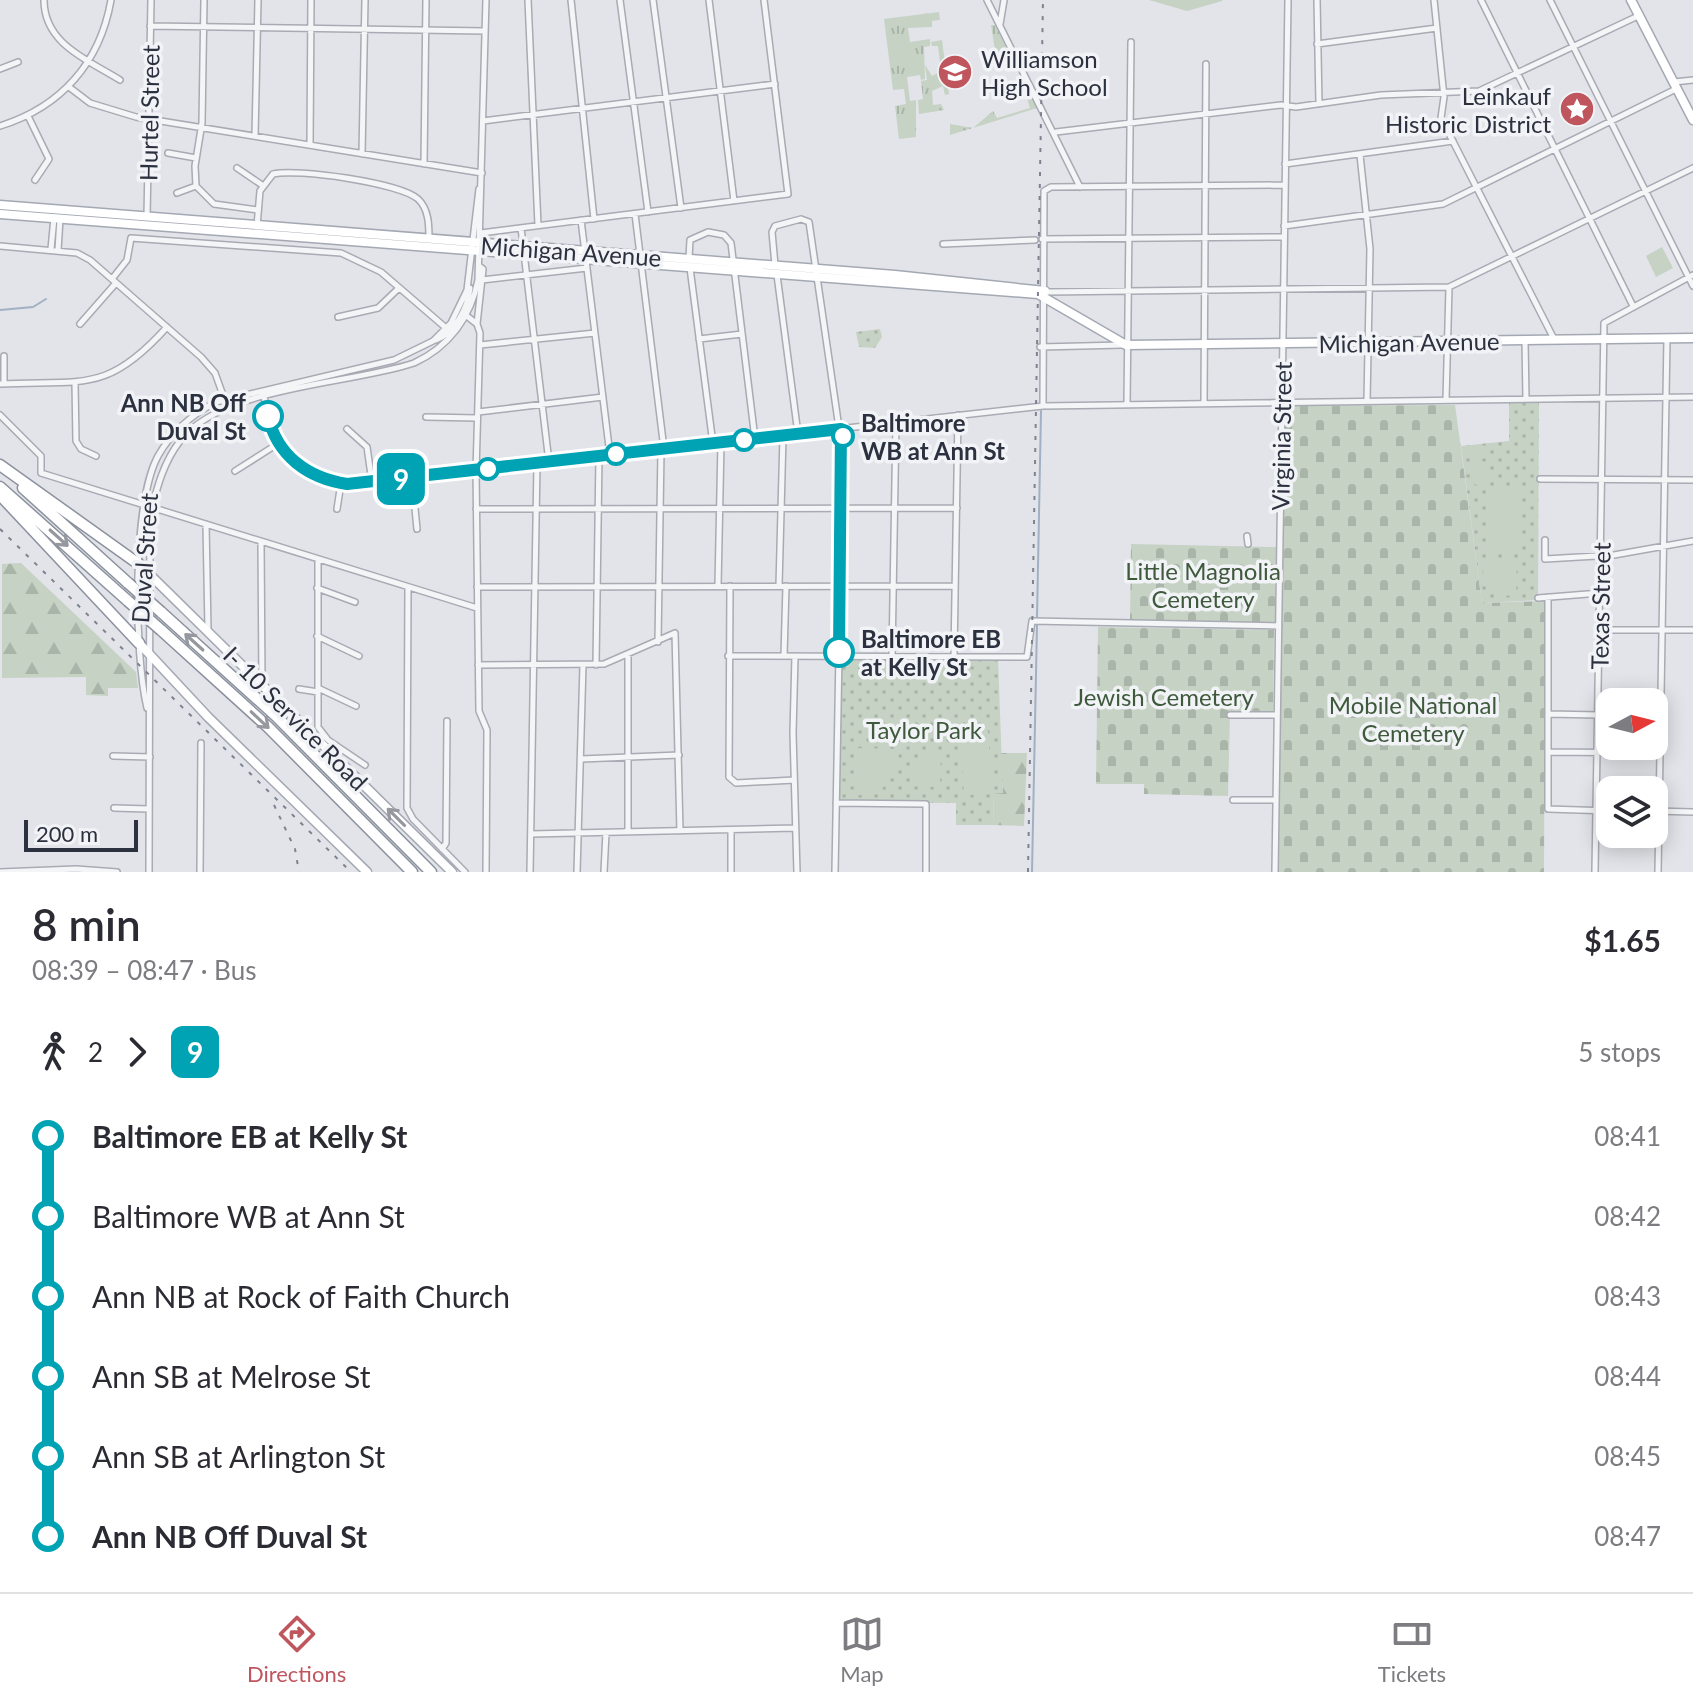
<!DOCTYPE html>
<html lang="en">
<head>
<meta charset="utf-8">
<style>
	:root { --surface:#fff; --page:#f7f7f7; --text:#2b2b33; --muted:#7c7c81; --line:#e1e1e2; --accent:#bf565e }
	body { margin:0; font-family:Lato,sans-serif; background:var(--page); color:var(--text); height:100vh; display:flex; flex-direction:column; font-size:30px; white-space:nowrap }
	* { box-sizing:border-box; margin:0 }
	p { font-size:26px; color:var(--muted) }
	.icon { flex:none; width:44px; height:44px; fill:none; stroke:currentColor; stroke-width:2; stroke-linecap:round; stroke-linejoin:round }
	.map { position:relative; height:872px; overflow:hidden }
	.side { display:flex; flex-direction:column; background:var(--surface); flex:1 }
	.side>* { flex:none }
	.badge { padding:0 16px; border-radius:12px; font-size:28px; line-height:52px }
	.needle { width:52px; rotate:83deg }
	.fabs { position:absolute; left:1596px; top:688px; display:grid; gap:16px }
	.fabs a { display:grid; place-items:center; width:72px; height:72px; border-radius:16px; background:var(--surface); box-shadow:0 4px 20px #0003; font-size:40px }
	.scale { position:absolute; left:24px; bottom:20px; width:114px; box-sizing:border-box; padding-left:8px; border:4px solid #2c313f; border-top:0; font-size:22px; line-height:28px; white-space:nowrap; color:#2c313f; -webkit-text-stroke:6px #f1f3f6; paint-order:stroke }
	.map>.badge { position:absolute; translate:-50% -50%; box-shadow:0 0 0 4px #fff }
	.legs { display:flex; align-items:center; gap:12px; height:88px; padding:0 32px; font-size:26px }
	.legs p { margin-inline-start:auto }
	.head { display:flex; align-items:center; justify-content:space-between; height:136px; padding:0 32px }
	h1 { font-size:44px; font-weight:600; line-height:60px }
	ul { padding:0 32px; list-style:none }
	li { display:flex; align-items:center; gap:28px; height:80px; font-size:30px }
	li i { display:grid; place-items:center; width:12px; height:100%; margin:0 10px; background:currentColor }
	li i::after { content:''; width:20px; height:20px; margin:-10px; border:6px solid; border-radius:50%; background:var(--surface) }
	li p { margin-inline-start:auto }
	li:first-child i { background:linear-gradient(#0000 50%,currentColor 0) }
	li:last-child i { background:linear-gradient(currentColor 50%,#0000 0) }
	.tabs { display:flex; justify-content:space-around; align-items:center; height:112px; border-top:2px solid var(--line); background:var(--surface); font-size:22px; color:var(--muted) }
	.tabs a { display:grid; justify-items:center; gap:4px }
	.tabs .selected { color:var(--accent) }
	.map>svg:first-child { display:block }
	.grass { fill:url(#grass-tufts) }
	.forest { fill:url(#forest-firs) }
	.cemetery { fill:url(#cemetery-stones) }
	.park { fill:url(#park-dots) }
	.garden { fill:#c6d2c4 }
	.lines { fill:none; stroke-linecap:round; stroke-linejoin:round }
	.stream { stroke:#a1b0c4; stroke-width:2 }
	.minor-casing { stroke:#a8abb3; stroke-width:8 }
	.major-casing { stroke:#a3a8b3; stroke-width:11 }
	.highway-casing { stroke:#8b919e; stroke-width:13 }
	.minor { stroke:#f4f5f7; stroke-width:5 }
	.major { stroke:#fff; stroke-width:8 }
	.highway { stroke:#fff; stroke-width:10 }
	.rail { stroke:#7d8390; stroke-width:2; stroke-dasharray:4 8; stroke-linecap:butt }
	.highway-bridge-casing { stroke:#8b919e; stroke-width:13; stroke-linecap:butt }
	.highway-bridge { stroke:#fff; stroke-width:10 }
	.oneway { stroke:#96989f }
	.line-1-casing { stroke:#fff; stroke-width:18 }
	.line-1 { stroke:#00a3b4; stroke-width:12 }
	.stop-1-dot { fill:#fff; stroke:#00a3b4; stroke-width:4 }
	.labels { text-anchor:middle; dominant-baseline:central; stroke-width:7; stroke-linejoin:round; paint-order:stroke }
	.poi-label { font-size:24px; fill:#2c313f; stroke:#f1f3f6; text-anchor:start }
	.street-label { font-size:24px; fill:#2c313f; stroke:#f1f3f6 }
	.stop-label { font-size:24px; font-weight:bold; fill:#2c313f; stroke:#f1f3f6; text-anchor:start }
	.park-label { font-size:24px; fill:#3e593b; stroke:#f1f3f6 }
</style>
</head>
<body>
<div class="map">
<svg width="1693" height="872" viewBox="0 0 1693 872">
	<defs>
		<pattern id="grass-tufts" width="24" height="20" patternUnits="userSpaceOnUse" patternTransform="scale(2)"><rect width="24" height="20" fill="#c6d2c4"/><path d="M3 7l-1-3M5 7V3M7 7l1-3M15 17l-1-3M17 17v-4M19 17l1-3" fill="none" stroke="#aab5a9"/></pattern>
		<pattern id="forest-firs" width="22" height="20" patternUnits="userSpaceOnUse" patternTransform="scale(2)"><rect width="22" height="20" fill="#c6d2c4"/><path d="M5 1l3.5 6h-7zM16 11l3.5 6h-7z" fill="#aab5a9"/></pattern>
		<pattern id="cemetery-stones" width="16" height="16" patternUnits="userSpaceOnUse" patternTransform="scale(2)"><rect width="16" height="16" fill="#c6d2c4"/><path d="M2 7V4a2 2 0 0 1 4 0v3zM10 15v-3a2 2 0 0 1 4 0v3z" fill="#aab5a9"/></pattern>
		<pattern id="park-dots" width="8" height="8" patternUnits="userSpaceOnUse" patternTransform="scale(2)"><rect width="8" height="8" fill="#c6d2c4"/><path d="M2 2h.1M6 6h.1" fill="none" stroke="#aab5a9" stroke-width="1.8" stroke-linecap="round"/></pattern>
	</defs>
	<rect width="100%" height="100%" fill="#e2e4e9"/>
	<!-- grass -->
	<path class="grass" d="M939 12 940 20 932 21V27L908 28 910 42 930 39V46L924 47 925 79 921 80 920 75 907 77 910 101 916 100V137L899 139 895 106 906 104 904 89 893 90 884 19Z
		M991 25H995L1009 53 1005 62 997 63Z
		M942 40 949 94 945 95 943 86 932 91 933 105 941 104 944 110 919 114 918 100 923 99 921 81 927 80 925 65 932 76 941 71 938 46H932L931 42Z
		M1030 92 1037 108 950 135V124L973 128 993 111 997 118 1030 108 1026 95Z"/>
	<!-- forest -->
	<path class="forest" d="M21 563 136 672 138 688H108V696L86 695V677L2 678V564Z
		M1000 753H1027L1024 826 994 825 993 793 1003 792Z"/>
	<!-- cemetery -->
	<path class="cemetery" d="M1455 405 1482 603 1545 601 1544 872H1278L1285 406Z
		M1131 544 1276 547 1275 624 1130 621Z
		M1098 627 1274 630 1273 713 1230 712 1228 796 1144 794V784H1096Z"/>
	<!-- park -->
	<path class="park" d="M880 329 882 337 875 348 859 347 856 332Z
		M1539 398 1538 600 1482 603 1461 446 1509 441V401Z
		M838 656 998 659 1003 793 993 794 994 825H956V803L838 802Z"/>
	<!-- garden -->
	<path class="garden" d="M1149 0H1222V1L1187 11Z
		M1662 247 1673 268 1656 277 1646 256Z
		M1489 446 1490 458 1469 459V448Z
		M1470 475a11 11 0 1 1 22 0a11 11 0 1 1-22 0Z
		M1488 489H1518V551H1488Z
		M1517 558 1516 597C1495 595 1482 582 1481 560Z
		M904 661 905 680 878 683V678H870L871 662Z
		M988 731 992 794 964 795 960 732Z
		M859 748 899 749C898 777 884 797 855 795Z
		M941 753 940 787 910 786C909 763 916 751 941 753Z"/>
	<g class="lines">
		<!-- stream -->
		<path class="stream" d="M0 310 33 307 46 299
			M1037 618 1041 411
			M1032 872 1037 624"/>
		<!-- minor casing -->
		<g class="minor-casing">
			<path id="minor" d="M44 0C44 44 88 60 120 80
				M204 0 202 123 195 166 196 186 214 204 258 210
				M528 0 538 225
				M571 0 594 219
				M620 0 648 212
				M653 0 681 208
				M709 0 734 201
				M987 0 1080 187
				M1317 0 1319 104
				M1434 0 1444 97 1441 118 1554 339
				M1481 0 1633 306
				M1550 0 1693 286
				M1000 24 1004 0
				M150 26 485 31
				M1317 44 1437 28
				M0 69 18 62
				M1674 82 1693 80
				M69 87 90 103 136 117 482 173
				M28 116 49 159 35 180
				M483 121 775 84
				M0 126C61 107 100 63 111 0
				M1056 132 1281 105 1296 107 1381 95 1479 91 1638 16
				M255 136 258 0
				M310 145 311 0
				M168 153 196 158
				M362 154 365 0
				M1360 155 1370 249 1367 401
				M424 164 426 0
				M1285 164 1453 141
				M237 168 262 185
				M177 193 196 186
				M635 214 664 449
				M147 217 151 0
				M581 220 610 455
				M257 226 260 191 273 174C296 168 400 183 418 199 429 209 429 226 429 239
				M1284 226 1443 204 1676 89
				M521 228 549 462
				M481 233 788 194 764 0
				M1042 239 1284 237
				M943 244 1035 240
				M0 246 77 253 90 260 201 357 215 373 224 398
				M51 249 54 218
				M58 250 60 219
				M689 258 690 240 708 232 724 235 731 243 755 439
				M775 265 772 232 775 226 801 219 809 222 838 421 843 435 835 872
				M690 268 713 444
				M777 275 798 434
				M112 279 127 260 131 238 341 253 381 272 446 328
				M482 280 587 268
				M1047 292 1449 287 1693 168
				M463 313 477 324 480 333 476 471 479 711 487 730 486 872
				M338 317 378 308 399 288
				M80 324 116 283
				M477 324 483 269 479 266
				M699 339 742 334
				M436 340C455 333 468 307 470 288
				M1525 341 1526 399
				M480 345 595 333
				M1040 347 1123 345
				M4 356V384
				M75 383 76 441 81 449 96 456
				M0 384C83 380 107 394 167 327
				M264 397C275 445 297 476 347 484L1043 406 1693 397
				M1446 400 1449 287
				M1204 403 1206 64
				M1127 405 1131 42
				M1043 406 1044 191 1051 187 1285 185
				M478 412 603 397
				M0 415 41 456V473L477 608
				M426 417 477 418
				M347 429 367 447 372 482
				M235 471 279 443
				M412 478 417 529
				M1540 479 1693 480
				M337 509 341 483
				M476 509 957 508
				M206 524 208 630
				M1247 536 1248 544
				M1545 540V559L1614 555 1693 541
				M261 542 262 684
				M318 560V727L328 740 365 765
				M718 586 721 443
				M730 586 729 777 736 783 794 780
				M779 586 783 436
				M408 587 407 808 413 819 465 872
				M477 587 955 586
				M317 588 355 602
				M1548 597V809L1610 811
				M1538 598 1600 593
				M1600 630H1693
				M317 636 359 656
				M658 642 661 450
				M728 656 1027 657 1032 621 1279 626
				M784 656 786 586
				M795 656 793 733 797 872
				M892 656 896 422
				M954 656 958 415
				M478 665 604 664 675 633 680 831
				M596 665 599 456
				M318 688 356 706
				M299 689 318 692
				M147 708C134 653 132 504 158 456 172 431 191 415 216 402L394 360 433 341 451 323 467 290 479 189
				M1549 714 1598 715
				M1230 715H1277
				M1549 752 1660 753
				M113 756 150 757
				M581 759 679 755
				M1233 800H1276
				M836 803 926 804V872
				M114 808 149 809
				M1654 811 1693 812
				M731 830V872
				M628 832V654
				M531 834 795 828
				M442 849 446 843 447 721
				M0 872 76 869 117 872
				M149 872 150 515C157 488 163 463 180 441 223 386 348 385 414 363 449 347 471 317 478 280L486 0
				M200 872 201 743
				M530 872 537 464
				M577 872 583 665
				M604 872 606 833
				M1275 872 1288 0
				M1595 872 1604 323 1693 275
				M1658 872 1667 338"/>
		</g>
		<!-- major casing -->
		<g class="major-casing">
			<path id="major" d="M1631 0 1693 120
				M0 205 895 275 1045 291
				M0 214 1038 294 1126 345 1693 338
				M140 565 452 872
				M139 643 208 717 367 872"/>
		</g>
		<!-- highway casing -->
		<g class="highway-casing">
			<path id="highway" d="M0 465 140 565
				M0 487 128 601
				M23 488 128 583
				M0 495 139 643
				M161 612 276 716 431 872
				M161 630 268 727 412 872"/>
		</g>
		<!-- minor -->
		<use href="#minor" class="minor"/>
		<!-- major -->
		<use href="#major" class="major"/>
		<!-- highway -->
		<use href="#highway" class="highway"/>
		<!-- rail -->
		<path class="rail" d="M0 529 351 872
			M274 805 295 849 299 872
			M1028 872 1043 0"/>
		<!-- highway-bridge casing -->
		<g class="highway-bridge-casing">
			<path id="highway-bridge" d="M128 583 161 612
				M128 601 161 630"/>
		</g>
		<!-- highway-bridge -->
		<use href="#highway-bridge" class="highway-bridge"/>
	</g>
	<!-- one-way arrows -->
	<defs><path id="oneway-shaft" d="M-6 0H5M1.5-3L5.5 0L1.5 3" fill="none" stroke-width="1.6" stroke-linecap="round" stroke-linejoin="round" transform="scale(2)"/></defs>
	<g class="oneway">
		<use href="#oneway-shaft" transform="translate(59 538) rotate(42)"/>
		<use href="#oneway-shaft" transform="translate(194 642) rotate(-138)"/>
		<use href="#oneway-shaft" transform="translate(260 720) rotate(43)"/>
		<use href="#oneway-shaft" transform="translate(396 817) rotate(-135)"/>
	</g>
	<g class="lines">
		<!-- line-1 casing -->
		<g class="line-1-casing">
			<path id="line-1" d="M268 416C277 456 308 478 347 484L841 429 839 652"/>
		</g>
		<!-- line-1 -->
		<use href="#line-1" class="line-1"/>
	</g>
	<!-- icons -->
	<defs>
		<g id="school-disc" transform="scale(1.8)"><circle r="9.5" fill="#bf565e" stroke="#f1f3f6"/><path d="M0-5L7-2L0 1L-7-2ZM-4 1L0 2.5L4 1V4Q0 6-4 4Z" fill="#fff"/></g>
		<g id="sight-disc" transform="scale(1.8)"><circle r="9.5" fill="#bf565e" stroke="#f1f3f6"/><path d="M0-6L1.8-2.2L6-1.7L2.9 1.2L3.7 5.4L0 3.3L-3.7 5.4L-2.9 1.2L-6-1.7L-1.8-2.2Z" fill="#fff"/></g>
	</defs>
	<g fill-rule="evenodd">
		<use href="#school-disc" x="955" y="72"/>
		<use href="#sight-disc" x="1577" y="109"/>
	</g>
	<!-- markers -->
	<g class="stop-1-dot">
		<circle cx="268" cy="416" r="14"/>
		<circle cx="843" cy="436" r="10"/>
		<circle cx="744" cy="440" r="10"/>
		<circle cx="616" cy="454" r="10"/>
		<circle cx="488" cy="469" r="10"/>
		<circle cx="839" cy="652" r="14"/>
	</g>
	<g class="labels">
		<!-- poi labels -->
		<g class="poi-label">
			<text x="981" y="58">Williamson<tspan x="981" dy="28">High School</tspan></text>
			<text x="1551" y="95" text-anchor="end">Leinkauf<tspan x="1551" dy="28">Historic District</tspan></text>
		</g>
		<!-- street labels -->
		<g class="street-label">
			<text transform="translate(149 113) rotate(-89)">Hurtel Street</text>
			<text transform="translate(571 251) rotate(4)">Michigan Avenue</text>
			<text transform="translate(1409 342) rotate(-1)">Michigan Avenue</text>
			<text transform="translate(1281 436) rotate(-89)">Virginia Street</text>
			<text transform="translate(144 558) rotate(-86)">Duval Street</text>
			<text transform="translate(1600 606) rotate(-89)">Texas Street</text>
			<text transform="translate(296 718) rotate(45)">I- 10 Service Road</text>
		</g>
		<!-- stop labels -->
		<g class="stop-label">
			<text x="246" y="402" text-anchor="end">Ann NB Off<tspan x="246" dy="28">Duval St</tspan></text>
			<text x="861" y="422">Baltimore<tspan x="861" dy="28">WB at Ann St</tspan></text>
			<text x="861" y="638">Baltimore EB<tspan x="861" dy="28">at Kelly St</tspan></text>
		</g>
		<!-- park labels -->
		<g class="park-label">
			<text x="1203" y="570">Little Magnolia<tspan x="1203" dy="28">Cemetery</tspan></text>
			<text x="1164" y="696">Jewish Cemetery</text>
			<text x="1413" y="704">Mobile National<tspan x="1413" dy="28">Cemetery</tspan></text>
			<text x="924" y="729">Taylor Park</text>
		</g>
	</g>
</svg>
<div class="fabs">
<a><svg class="needle" viewBox="-14 -14 28 28"><path d="M0-13l5 13h-10z" fill="#e53935"/><path d="M0 13l5-13h-10z" fill="#7c7c81"/></svg></a>
<a><svg class="icon" aria-label="layers" viewBox="0 0 24 24"><path d="M12 4l9 5-9 5-9-5zM3 14l9 5 9-5"/></svg></a>
</div>
<div class="scale">200 m</div>
<b class="badge" style="left:401px;top:479px;background:#00a3b4;color:#fff">9</b>
</div>
<section class="side">
<div class="head"><div><h1>8 min</h1><p>08:39 – 08:47 · Bus</p></div><b>$1.65</b></div>
<div class="legs"><svg class="icon" aria-label="walk" viewBox="0 0 24 24"><circle cx="13" cy="4" r="2"/><path d="M13 8l-2 6 4 7M11 14l-3 7M7 12l3-4h3l4 4"/></svg>2<svg class="icon" aria-label="forward" viewBox="0 0 24 24"><path d="M9 5l7 7-7 7"/></svg><b class="badge" style="background:#00a3b4;color:#fff">9</b><p>5 stops</p></div>
<ul>
<li><i style="color:#00a3b4"></i><b>Baltimore EB at Kelly St</b><p>08:41</p></li>
<li><i style="color:#00a3b4"></i><span>Baltimore WB at Ann St</span><p>08:42</p></li>
<li><i style="color:#00a3b4"></i><span>Ann NB at Rock of Faith Church</span><p>08:43</p></li>
<li><i style="color:#00a3b4"></i><span>Ann SB at Melrose St</span><p>08:44</p></li>
<li><i style="color:#00a3b4"></i><span>Ann SB at Arlington St</span><p>08:45</p></li>
<li><i style="color:#00a3b4"></i><b>Ann NB Off Duval St</b><p>08:47</p></li>
</ul>
</section>
<nav class="tabs">
<a class="selected"><svg class="icon" aria-label="directions" viewBox="0 0 24 24"><path d="M12 3l9 9-9 9-9-9zM9 14v-3h6M13 9l2 2-2 2"/></svg>Directions</a>
<a><svg class="icon" aria-label="map" viewBox="0 0 24 24"><path d="M3 6l6-2 6 2 6-2v14l-6 2-6-2-6 2zM9 4v14M15 6v14"/></svg>Map</a>
<a><svg class="icon" aria-label="tickets" viewBox="0 0 24 24"><path d="M3 7h18v10H3zM15 7v10"/></svg>Tickets</a>
</nav>
</body>
</html>
